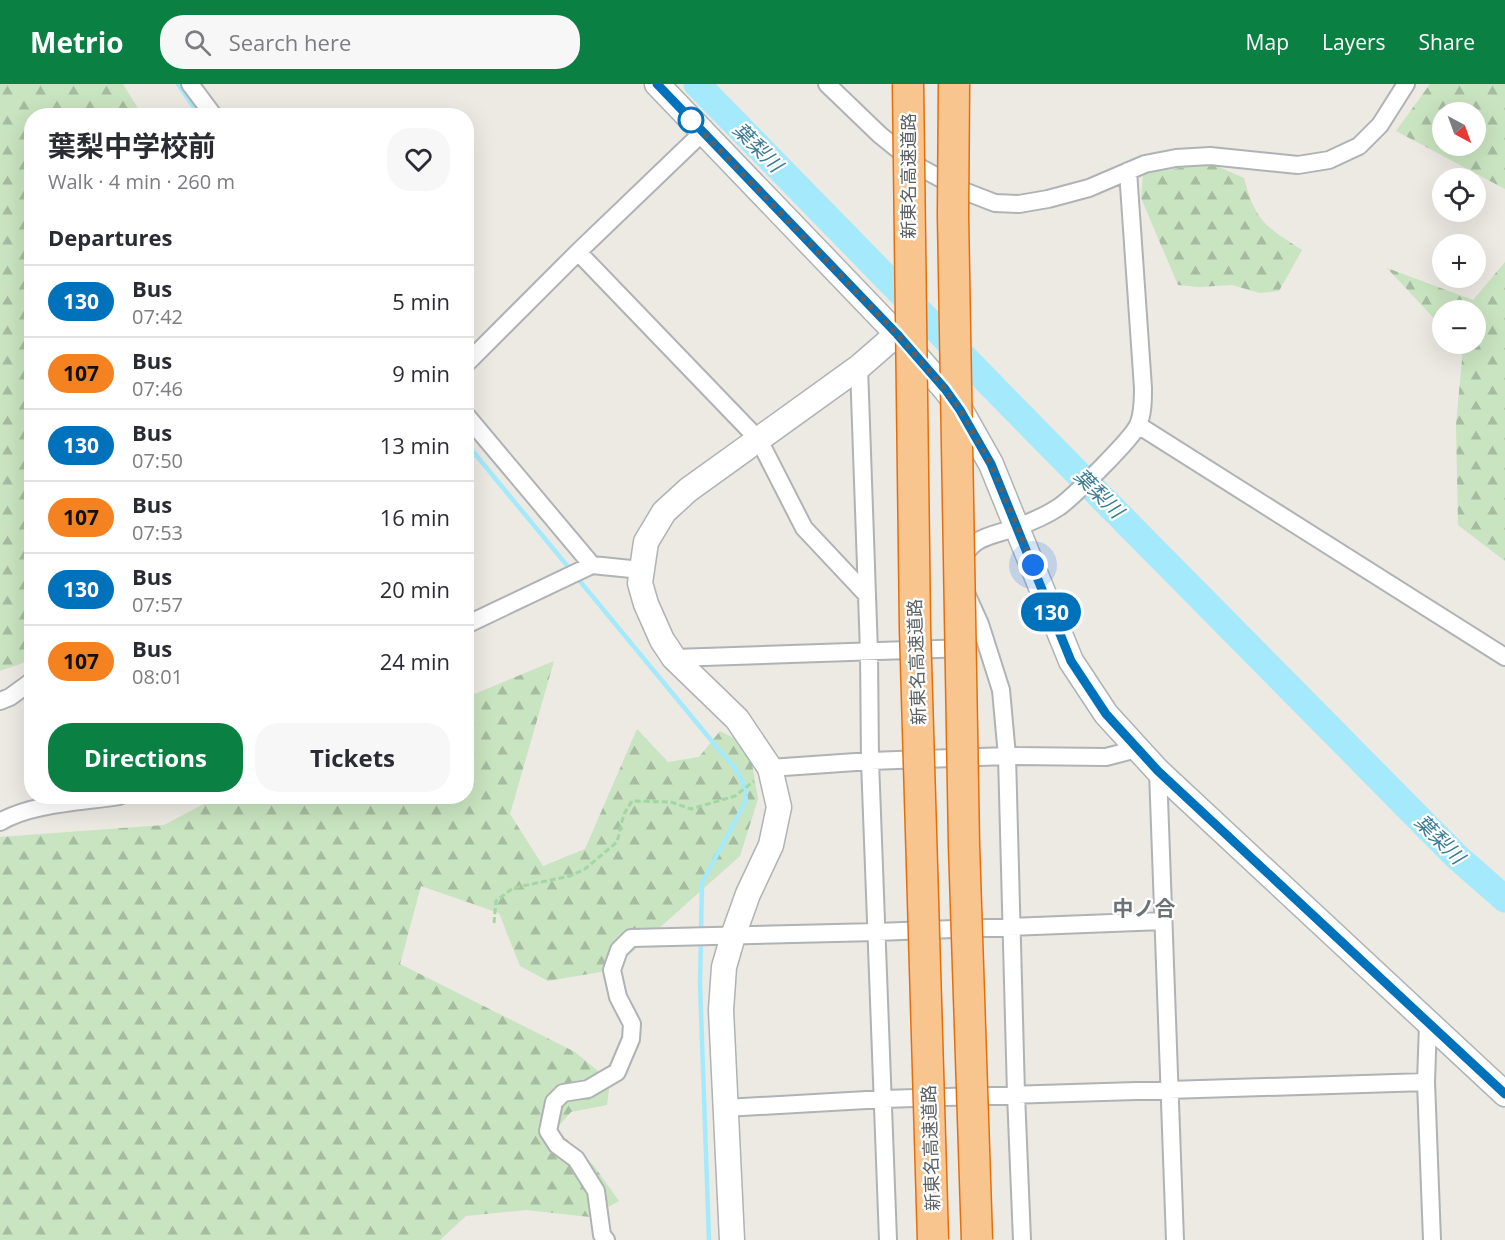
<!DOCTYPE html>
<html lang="en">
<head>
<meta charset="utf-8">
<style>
	:root { --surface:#fff; --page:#f7f7f7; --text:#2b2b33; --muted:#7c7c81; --line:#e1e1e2; --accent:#0b8043 }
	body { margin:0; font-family:"Open Sans","Noto Sans JP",sans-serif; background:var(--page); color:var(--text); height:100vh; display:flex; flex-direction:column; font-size:22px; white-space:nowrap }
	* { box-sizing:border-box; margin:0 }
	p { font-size:20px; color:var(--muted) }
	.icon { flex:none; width:33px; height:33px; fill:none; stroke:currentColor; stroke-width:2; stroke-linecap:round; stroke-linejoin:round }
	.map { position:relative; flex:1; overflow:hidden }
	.drawer { position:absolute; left:24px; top:24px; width:450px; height:696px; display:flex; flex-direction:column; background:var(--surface); border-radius:24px; box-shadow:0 6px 24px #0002 }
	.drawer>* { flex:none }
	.badge { padding:0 12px; border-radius:20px; font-size:21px; line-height:39px }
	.needle { width:39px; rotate:139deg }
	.buttons { position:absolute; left:1432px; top:18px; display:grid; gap:12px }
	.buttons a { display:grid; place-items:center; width:54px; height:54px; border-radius:50%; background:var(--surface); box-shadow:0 6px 24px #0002; font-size:30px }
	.you { position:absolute; width:30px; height:30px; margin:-15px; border:4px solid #fff; border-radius:50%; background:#1a73e8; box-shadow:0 0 0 9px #1a73e833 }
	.map>.badge { position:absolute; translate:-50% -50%; box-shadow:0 0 0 3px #fff }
	h2 { padding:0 24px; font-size:22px; line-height:54px }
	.round { display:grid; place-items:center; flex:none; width:63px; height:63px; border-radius:24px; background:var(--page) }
	.head { display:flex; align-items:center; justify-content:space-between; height:102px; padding:0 24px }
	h1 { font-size:28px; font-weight:700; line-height:45px }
	.button { display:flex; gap:12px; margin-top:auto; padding:12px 24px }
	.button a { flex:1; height:69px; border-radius:24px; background:var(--accent); color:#fff; font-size:24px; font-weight:700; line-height:69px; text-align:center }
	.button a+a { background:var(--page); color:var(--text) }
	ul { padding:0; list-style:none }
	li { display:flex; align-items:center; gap:18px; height:72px; padding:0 24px; border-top:2px solid var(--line) }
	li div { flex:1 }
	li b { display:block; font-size:22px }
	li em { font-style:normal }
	li .badge { min-width:66px; font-weight:700; text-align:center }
	header { display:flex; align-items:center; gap:36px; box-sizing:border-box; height:84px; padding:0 30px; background:var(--accent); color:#fff }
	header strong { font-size:28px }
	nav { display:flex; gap:33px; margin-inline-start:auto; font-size:21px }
	.search { width:420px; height:54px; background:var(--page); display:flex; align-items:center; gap:15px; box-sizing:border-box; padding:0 21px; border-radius:24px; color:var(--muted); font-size:22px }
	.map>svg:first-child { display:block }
	.forest { fill:url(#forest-firs); fill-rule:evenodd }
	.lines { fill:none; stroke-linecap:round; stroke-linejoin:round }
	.stream { stroke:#a5eafc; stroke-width:4.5 }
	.river { stroke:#a5eafc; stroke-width:27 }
	.street-casing { stroke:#afb3b5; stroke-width:20 }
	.secondary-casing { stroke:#aeb3b6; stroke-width:27 }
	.path { stroke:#a4d5a5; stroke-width:3; stroke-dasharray:6 3; stroke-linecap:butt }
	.street { stroke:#fff; stroke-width:16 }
	.secondary { stroke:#fff; stroke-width:24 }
	.highway-bridge-casing { stroke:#e86d09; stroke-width:33; stroke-linecap:butt }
	.highway-bridge { stroke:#f9c58f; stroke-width:30 }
	.line-casing { stroke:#fff; stroke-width:14 }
	.line { stroke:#0072bc; stroke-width:9 }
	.walk { stroke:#5b6163; stroke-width:6; stroke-dasharray:0 10.8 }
	.stop-dot { fill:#fff; stroke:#0072bc; stroke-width:3 }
	.labels { text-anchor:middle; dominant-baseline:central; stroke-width:4.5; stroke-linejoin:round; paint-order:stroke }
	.street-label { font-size:18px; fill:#5b6163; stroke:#fff }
	.water-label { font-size:20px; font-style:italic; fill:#3a7b93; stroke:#fff }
	.quarter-label { font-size:21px; font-weight:bold; fill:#6c7375; stroke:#fff }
</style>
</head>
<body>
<header>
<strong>Metrio</strong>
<div class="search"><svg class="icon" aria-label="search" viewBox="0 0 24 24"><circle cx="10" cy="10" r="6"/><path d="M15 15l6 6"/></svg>Search here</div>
<nav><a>Map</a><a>Layers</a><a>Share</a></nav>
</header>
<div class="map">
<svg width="1505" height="1156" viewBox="0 0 1505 1156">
	<defs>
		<pattern id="forest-firs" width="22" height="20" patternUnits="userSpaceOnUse" patternTransform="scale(1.5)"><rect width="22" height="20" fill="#c9e4c0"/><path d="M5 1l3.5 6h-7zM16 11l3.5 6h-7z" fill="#a6bca0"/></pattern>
	</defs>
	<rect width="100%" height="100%" fill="#ede9e3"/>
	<!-- forest -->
	<path class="forest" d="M0 0H123L142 31 32 32 31 576 0 587Z
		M1430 0H1505V105L1396 47ZM1443 28H1476V62H1443Z
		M1210 79 1244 94C1255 137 1266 143 1302 166L1279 207 1260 209 1232 201 1199 203 1178 201 1141 114 1143 90Z
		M1505 178V477L1458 441 1456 341 1463 265 1457 260H1476V226H1443V244L1387 184 1473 216Z
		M554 577 510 730 543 782 585 765 637 645 668 678 699 673 720 647 749 662 758 715 740 772 612 886 548 897 520 882 499 829 421 802 400 880 575 968 610 997 607 1021 571 1028 556 1045 594 1082 619 1117 590 1133 526 1126 466 1132 440 1156H0V753L164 741 217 713 466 712 467 613Z"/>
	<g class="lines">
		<!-- stream -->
		<path class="stream" d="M178 0 200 32
			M466 359 720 667C735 682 745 695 746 717L702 799 701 847
			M701 856 700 899 709 1156"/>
		<!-- river -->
		<path class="river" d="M697 0 1035 346 1456 772 1505 815"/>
		<!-- street casing -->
		<g class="street-casing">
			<path id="street" d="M190 0 214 32
				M827 0 880 51 921 84 964 107 995 119 1019 120 1048 115 1089 104 1145 80 1176 74 1210 72 1298 81 1329 76 1359 62 1380 41 1406 0
				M578 168 759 356 804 444 866 510
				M466 280 578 168 703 48
				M859 283 869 568 870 677 888 1156
				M466 331 592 481
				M1138 341 1505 573
				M962 477C972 451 994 452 1017 443 1031 438 1047 431 1059 423 1073 413 1132 355 1138 341 1143 330 1143 316 1143 304L1128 87
				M966 509 980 540 1001 606 1007 672 1016 1010 1022 1156
				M466 541 592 481 641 486
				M674 574 967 564
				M0 617 10 613 32 597
				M770 684 870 677 1007 672 1106 673 1137 665
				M1158 687 1175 1156
				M0 738C32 719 83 718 120 712
				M1428 940 1426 998 1432 1156
				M725 1024 884 1015 1426 998
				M606 1156 602 1151 596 1107 576 1075 557 1061 548 1047 554 1018 563 1009 588 1005 617 988 631 955 632 940 618 913 612 886 619 866 631 854 877 848 1163 837"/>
		</g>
		<!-- secondary casing -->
		<g class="secondary-casing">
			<path id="secondary" d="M657 0 897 250 945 305 960 325 991 380 1071 577 1106 630 1158 687 1505 1010
				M732 1156 721 926 724 883 733 852 748 810 771 761 779 723 770 684 737 635 674 574 662 556 646 520 640 499 646 458 664 428 688 406 859 283 897 250"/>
		</g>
		<!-- path -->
		<path class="path" d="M494 839 496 817 513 804 570 792 585 785 617 758 624 730 632 717 671 718 691 725 735 712 754 697"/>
		<!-- street -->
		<use href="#street" class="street"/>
		<!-- secondary -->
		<use href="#secondary" class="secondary"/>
		<!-- highway-bridge casing -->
		<g class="highway-bridge-casing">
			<path id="highway-bridge" d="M908 0 915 544 933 1156
				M954 0 953 131 964 761 977 1156"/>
		</g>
		<!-- highway-bridge -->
		<use href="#highway-bridge" class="highway-bridge"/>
	</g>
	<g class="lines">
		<!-- line casing -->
		<g class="line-casing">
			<path id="line" d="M657 0 897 250 945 305 960 326 991 380 1071 577 1106 630 1158 687 1505 1010"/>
		</g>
		<!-- line -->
		<use href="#line" class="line"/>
		<!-- walk -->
		<path class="walk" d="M691 36 897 250 945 305 960 326 991 380 1033 481"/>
	</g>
	<!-- markers -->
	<circle class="stop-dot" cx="691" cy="36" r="12"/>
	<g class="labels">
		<!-- street labels -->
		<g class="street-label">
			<text transform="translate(908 92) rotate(-90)">新東名高速道路</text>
			<text transform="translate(916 578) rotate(-92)">新東名高速道路</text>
			<text transform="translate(930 1064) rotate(-92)">新東名高速道路</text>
		</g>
		<!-- water labels -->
		<g class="water-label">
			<text transform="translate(758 63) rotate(45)">葉梨川</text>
			<text transform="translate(1099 409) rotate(45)">葉梨川</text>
			<text transform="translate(1440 755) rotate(45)">葉梨川</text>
		</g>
		<!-- quarter labels -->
		<g class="quarter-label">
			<text x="1144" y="824">中ノ合</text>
		</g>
	</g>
</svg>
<div class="buttons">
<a><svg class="needle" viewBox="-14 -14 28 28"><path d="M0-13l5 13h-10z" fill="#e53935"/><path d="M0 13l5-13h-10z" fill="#7c7c81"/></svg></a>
<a><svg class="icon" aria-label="locate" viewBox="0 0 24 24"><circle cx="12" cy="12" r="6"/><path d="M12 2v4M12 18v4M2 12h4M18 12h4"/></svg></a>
<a>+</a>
<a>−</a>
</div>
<div class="you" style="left:1033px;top:481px"></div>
<b class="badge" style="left:1051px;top:528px;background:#0072bc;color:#fff">130</b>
<section class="drawer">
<div class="head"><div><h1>葉梨中学校前</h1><p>Walk · 4 min · 260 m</p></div><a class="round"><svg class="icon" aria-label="heart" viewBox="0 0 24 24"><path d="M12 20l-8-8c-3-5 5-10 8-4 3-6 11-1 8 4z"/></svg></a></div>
<h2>Departures</h2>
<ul>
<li><span class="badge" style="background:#0072bc;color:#fff">130</span><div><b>Bus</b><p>07:42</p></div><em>5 min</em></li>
<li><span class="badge" style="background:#f58220;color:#111">107</span><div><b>Bus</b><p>07:46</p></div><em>9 min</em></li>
<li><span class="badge" style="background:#0072bc;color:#fff">130</span><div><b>Bus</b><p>07:50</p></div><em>13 min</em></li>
<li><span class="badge" style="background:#f58220;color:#111">107</span><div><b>Bus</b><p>07:53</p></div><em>16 min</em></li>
<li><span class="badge" style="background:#0072bc;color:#fff">130</span><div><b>Bus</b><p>07:57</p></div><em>20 min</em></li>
<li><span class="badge" style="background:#f58220;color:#111">107</span><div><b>Bus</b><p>08:01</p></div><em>24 min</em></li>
</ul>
<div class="button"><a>Directions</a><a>Tickets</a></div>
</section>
</div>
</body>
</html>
